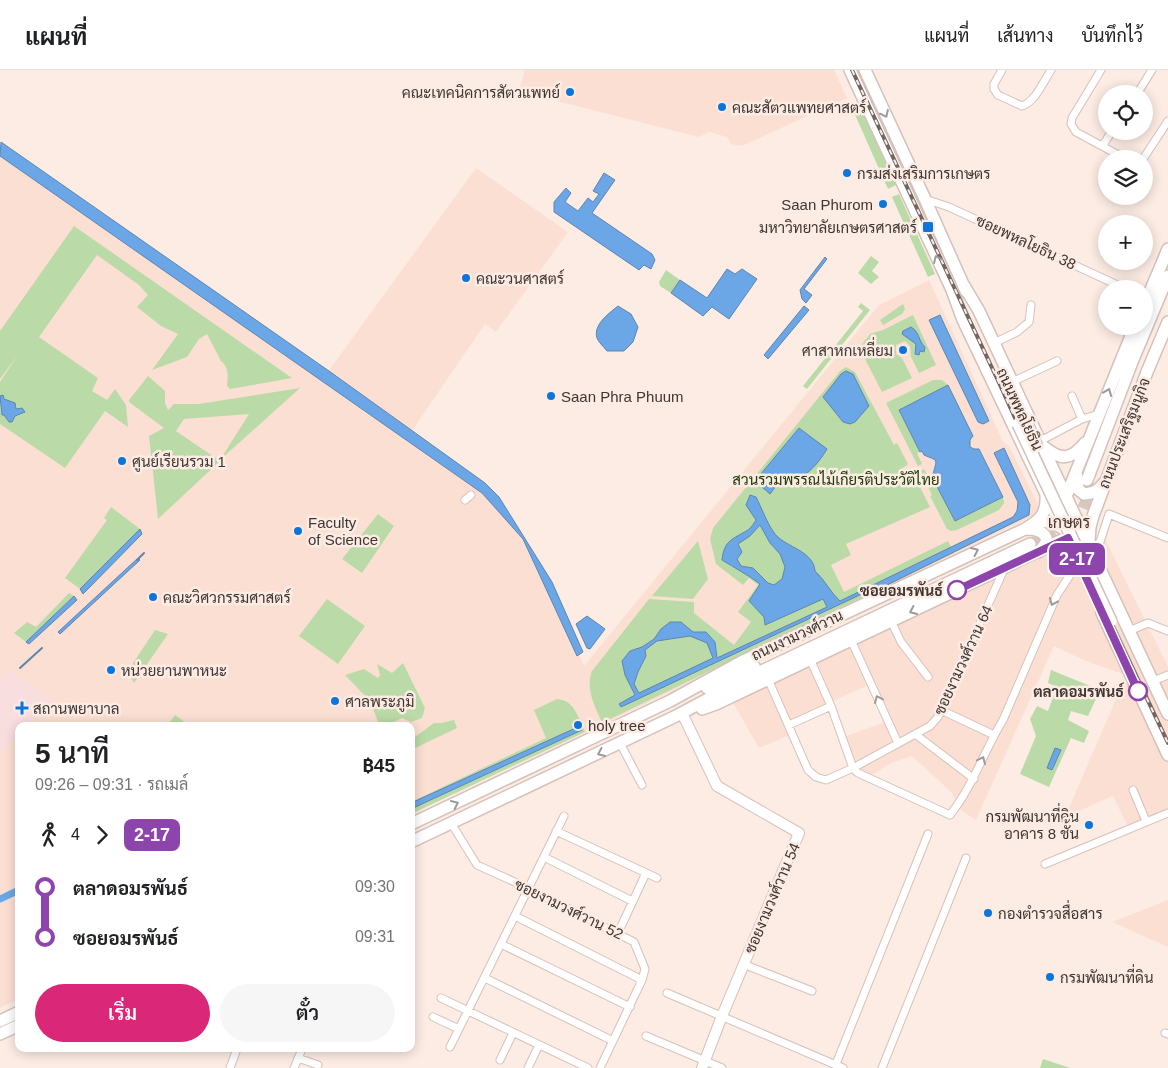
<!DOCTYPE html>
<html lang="th">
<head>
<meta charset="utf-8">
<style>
	:root { --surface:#fff; --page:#f6f6f6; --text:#202124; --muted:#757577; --line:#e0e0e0; --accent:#db2777 }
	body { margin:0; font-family:Helvetica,Sarabun,sans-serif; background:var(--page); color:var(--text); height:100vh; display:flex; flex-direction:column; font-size:19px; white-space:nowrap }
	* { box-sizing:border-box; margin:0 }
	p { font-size:16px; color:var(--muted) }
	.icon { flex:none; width:28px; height:28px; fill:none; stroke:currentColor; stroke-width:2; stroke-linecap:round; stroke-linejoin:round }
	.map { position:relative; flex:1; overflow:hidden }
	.sheet { position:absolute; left:15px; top:652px; width:400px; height:330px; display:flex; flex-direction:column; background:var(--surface); border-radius:10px; box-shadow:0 2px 12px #0003 }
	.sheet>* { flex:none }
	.badge { padding:0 10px; border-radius:8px; font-size:18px; line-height:32px }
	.fabs { position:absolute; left:1098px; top:15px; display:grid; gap:10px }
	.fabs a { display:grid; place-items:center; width:55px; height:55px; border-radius:50%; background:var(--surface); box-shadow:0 2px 12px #0003; font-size:25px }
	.map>.badge { position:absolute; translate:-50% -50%; box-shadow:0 0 0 2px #fff }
	.legs { display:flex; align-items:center; gap:8px; height:55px; padding:0 20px; font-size:16px }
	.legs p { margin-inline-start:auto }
	.overview { display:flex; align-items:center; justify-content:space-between; height:85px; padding:0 20px }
	h1 { font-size:28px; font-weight:600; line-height:38px }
	.primary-button { display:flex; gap:10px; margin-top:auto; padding:10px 20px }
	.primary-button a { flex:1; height:58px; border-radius:30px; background:var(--accent); color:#fff; font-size:20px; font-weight:600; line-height:58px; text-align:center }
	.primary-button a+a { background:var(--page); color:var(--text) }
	ul { padding:0 20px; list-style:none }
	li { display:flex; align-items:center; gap:18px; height:50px; font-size:19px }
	li i { display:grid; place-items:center; width:8px; height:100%; margin:0 6px; background:currentColor }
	li i::after { content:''; width:12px; height:12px; margin:-6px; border:4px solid; border-radius:50%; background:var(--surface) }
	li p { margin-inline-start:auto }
	li:first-child i { background:linear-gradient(#0000 50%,currentColor 0) }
	li:last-child i { background:linear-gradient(currentColor 50%,#0000 0) }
	header { display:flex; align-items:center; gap:30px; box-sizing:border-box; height:70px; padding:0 25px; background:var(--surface); border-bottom:1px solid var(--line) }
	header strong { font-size:24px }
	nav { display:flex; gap:28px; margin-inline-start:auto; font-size:18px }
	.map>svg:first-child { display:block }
	.built { fill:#fcdfd3 }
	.medical { fill:#f9dee0 }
	.green { fill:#badba7 }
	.water { fill:#6ba7e6; stroke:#5e85b0; fill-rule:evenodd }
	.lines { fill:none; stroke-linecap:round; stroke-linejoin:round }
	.stream { stroke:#5e85b0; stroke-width:2 }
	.canal { stroke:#6ba7e6; stroke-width:7 }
	.primary-tunnel { stroke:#d6c8c1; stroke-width:11; stroke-dasharray:11 5.5; stroke-linecap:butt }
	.street-casing { stroke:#d5c1b9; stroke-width:9 }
	.secondary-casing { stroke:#d5c1b9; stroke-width:12 }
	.primary-casing { stroke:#d5c1b9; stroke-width:14 }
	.street { stroke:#fff; stroke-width:7 }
	.secondary { stroke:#fff; stroke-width:10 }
	.primary { stroke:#fff; stroke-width:11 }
	.rail-casing { stroke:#716662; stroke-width:4 }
	.rail { stroke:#fcece4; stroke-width:2; stroke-dasharray:5.5; stroke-linecap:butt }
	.primary-bridge-casing { stroke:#d5c1b9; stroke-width:14; stroke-linecap:butt }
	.primary-bridge { stroke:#fff; stroke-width:11 }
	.oneway { stroke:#9f9a99 }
	.line-1-casing { stroke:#fff; stroke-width:11 }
	.line-1 { stroke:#8e44ad; stroke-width:8 }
	.poi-dot { fill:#0b75dd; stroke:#fcece4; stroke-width:2 }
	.stop-1-dot { fill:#fff; stroke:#8e44ad; stroke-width:2.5 }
	.labels { text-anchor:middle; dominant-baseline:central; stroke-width:5; stroke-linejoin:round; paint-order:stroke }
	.poi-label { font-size:15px; fill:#3f3633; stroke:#fcece4; text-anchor:start }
	.street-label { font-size:15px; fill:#3f3633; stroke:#fcece4 }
	.park-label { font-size:15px; fill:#203d09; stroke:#fcece4 }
	.stop-label { font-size:15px; font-weight:bold; fill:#3f3633; stroke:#fcece4; text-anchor:end }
	.neighbourhood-label { font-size:16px; fill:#45352e; stroke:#fcece4 }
</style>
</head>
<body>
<header>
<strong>แผนที่</strong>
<nav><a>แผนที่</a><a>เส้นทาง</a><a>บันทึกไว้</a></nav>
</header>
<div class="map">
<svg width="1168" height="998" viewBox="0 0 1168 998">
	<rect width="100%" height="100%" fill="#fcece4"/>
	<!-- built -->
	<path class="built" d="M525 0H834L847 28 742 76 731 74 727 67 709 62 699 67 545 28 529 27 523 28 520 31V17Z
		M0 86 322 310 476 98 568 162 496 262 485 254 407 368 482 423 523 469 584 596 879 235 929 210 1003 372 1009 376 1037 432 1038 439 1035 445 602 655 411 744V656H19V929L0 938Z
		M1103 465 1168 597V741L1127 755 1113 726 1065 747 1123 613 1127 610 1123 604 1086 591 1054 576 976 750 962 741 952 723 912 686 891 693 872 705 860 699 851 683 846 666 885 652 868 615 786 653 790 665 759 678 733 633 1055 481 1063 480 1067 484Z
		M1168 830V877L1112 852Z"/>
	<!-- medical -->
	<path class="medical" d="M11 601 51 630 26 656H19V664L6 678 0 681V610Z"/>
	<!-- green -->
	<path class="green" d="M859 35 896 115 888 119 852 38Z
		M899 124 935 204 928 207 892 127Z
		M74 156 292 308 230 319 227 316C228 307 229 297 221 291L207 264 199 269 187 287 152 300 178 264 161 256 137 237 148 225 139 215 97 185 39 267 98 308 92 321 107 330 115 319 126 335 128 357 105 341 65 398 0 354V312L17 286 0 309V261Z
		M871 186 879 192 872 201 879 207 871 214 858 203Z
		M666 200 680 210 671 223 660 216 659 212Z
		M861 233 870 240 807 319 803 316 863 241 858 237Z
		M903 234 905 239 902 244 883 255 880 250Z
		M913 245 936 295 919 303 911 287 910 276 905 271 896 275V284L902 288 912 308 882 322 864 287 857 281 870 264 883 260Z
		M846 297 855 302 894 375 897 373 908 394 900 400 905 410 915 407 930 437 846 474 851 485 831 495 844 522 948 471 954 483 602 653C595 636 585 619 592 601L649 529 694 532V543L734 575 751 552 738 542 758 515 749 508 743 515 716 494 710 469 713 458 840 301Z
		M148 306 165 321V333L168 340 174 334H199L300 318 220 390 249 344 184 349 176 361 220 391 158 449 149 366 164 358 129 332V330Z
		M933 310H942L948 315 900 340 920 382 917 383 922 394 918 396 886 333Z
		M924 399 930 410 933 409 955 451 1003 427 1004 433 999 440 957 460 951 461 947 459 930 426 932 425 921 401Z
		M111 437 140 459 80 519 65 508 107 450 104 448Z
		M378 444 394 456 362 503 342 489Z
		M698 471 708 509 693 529 652 526Z
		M69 523 74 526 26 572 14 563 27 552 36 557Z
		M327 529 365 556 338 594 299 566Z
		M155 560 168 564 134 613 127 602Z
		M403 593 425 638 422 648 411 652 402 648 392 653 395 656H380L369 630 345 605 364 599 378 608 380 605 377 594 392 603Z
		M1051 600 1100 620 1088 646 1071 641 1068 650 1089 661 1084 673 1071 668 1049 717 1020 704 1036 666 1030 649 1037 636 1048 641 1057 617 1048 613Z
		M557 629C575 630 578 648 585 662L411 744V732L546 668 534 640Z
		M175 645 190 656H167Z
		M454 650 457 658 411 680V670L434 653H441Z
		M1043 989 1070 998H1040Z"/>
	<!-- water -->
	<path class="water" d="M1 72 329 301 485 413 499 427 552 512 583 582 577 586 523 469 482 423 0 86Z
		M604 103 615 110 592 143 652 184 655 190 651 199 644 195 639 200 554 142V132L566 118 571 123 565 132 578 141 588 128 593 132 599 124 593 121Z
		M825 187 827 189 804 219 812 225 806 233 802 229 800 220Z
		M727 199 735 204 742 199 757 209 729 249 712 237 703 246 671 223 680 210 707 228Z
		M618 236 631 244 638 257 633 272 624 281H607C604 277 599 273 597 268 593 255 608 244 618 236Z
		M804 236 809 240 768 289 764 285Z
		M940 245 989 351 983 354 978 352 929 250Z
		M911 257C920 262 918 271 925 277L924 282 920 281 919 285 915 284 916 274 902 264 903 261Z
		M846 301 853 304 869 336 855 352 850 354 843 352 823 327 841 304Z
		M948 315 973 366 970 370V377L974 379H979L1003 427 955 451 933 409 935 407 933 404C938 387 937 391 924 385L922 381 920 382 899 340Z
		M3 325 4 329 15 333 16 339 22 338 25 342 15 346 12 352H9L4 345H2L0 326Z
		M799 358 827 379C818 394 808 405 792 412 786 414 781 414 776 416L770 424 755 411Z
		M1004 378 1030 435 1029 445 873 522 864 523 621 637 619 634 635 625 625 605 622 591 630 581 642 577 654 569 661 559 670 552H681L693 562H706L715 572 717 588 827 537 823 529 765 555 764 547 749 531 760 514C748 505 735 498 722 490 724 470 733 469 748 460 751 458 754 453 756 450L746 435 750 425 756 427C762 438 769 460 779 468 791 478 814 483 815 501 825 510 830 522 840 531L1013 447 1017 441 1018 432 994 383ZM760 455 770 473 780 484 785 497 782 509 774 515 768 513 753 498 741 496 737 489 742 482 738 474 750 466ZM690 566 707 573 713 588 639 623 634 614 638 602 646 586 645 580 657 571Z
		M140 459 142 464 83 524 80 519Z
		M138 488 140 490 60 564 58 562Z
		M74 526 77 530 29 574 26 572Z
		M587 546 605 559 590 579 587 578 576 554Z
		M580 656 582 660 411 739V733Z
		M1055 678 1061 680 1052 700 1047 698Z"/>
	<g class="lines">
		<!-- stream -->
		<path class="stream" d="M137 490 144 483
			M20 598 42 578"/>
		<!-- canal -->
		<path class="canal" d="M0 829 19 820"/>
		<!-- primary-tunnel -->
		<path class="primary-tunnel" d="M1030 474 1070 456 1081 443 1093 413"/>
		<!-- street casing -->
		<g class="street-casing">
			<path id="street" d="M1002 0 994 14V19L998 25 1022 36C1035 32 1044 11 1051 0
				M1101 0 1072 48 1071 54 1076 62 1126 89
				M1137 24 1152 0
				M1103 75 1112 61
				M1143 89 1168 51
				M925 129 949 137 1126 219
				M994 273 1017 262 1029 252 1031 235
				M1012 312 1057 291
				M1072 326 1082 349
				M1040 371 1082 349 1099 344
				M465 430 471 425
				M1091 479 1100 472 1109 444 1168 468
				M891 551 901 572 928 607
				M1129 561 1148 553 1168 561
				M851 570 898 673
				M810 589 831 636 853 698 858 703 950 745C973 716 984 681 1003 650L1057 525 1076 496 1078 490
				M768 609 808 700 816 707 826 710 853 698 930 656 938 647 1005 497
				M1153 611 1168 605
				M941 640 994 665
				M789 655 831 636
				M915 664 974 709
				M620 673 642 715
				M1133 720 1146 751
				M451 753 477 795 528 818 634 872 645 899 642 910 600 998
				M556 761 657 808
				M544 787 632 831
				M1045 794 1168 743
				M515 846 642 910
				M618 863 646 803
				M501 874 630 937
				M743 894 812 921
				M485 908 613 971
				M667 923 843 998
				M441 928 588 998
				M433 947 459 959
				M1165 963 1168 964
				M646 966 722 998
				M450 977 564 746
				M298 988 318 995
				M500 990 513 963
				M836 994 928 764
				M230 998 237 979
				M294 998 302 979
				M528 998 539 975
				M882 998 966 788"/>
		</g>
		<!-- secondary casing -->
		<g class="secondary-casing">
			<path id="secondary" d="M683 645 717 716 799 763 722 946 702 998"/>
		</g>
		<!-- primary casing -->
		<g class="primary-casing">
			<path id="primary" d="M850 0 952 220 963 250 1056 445
				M865 0 925 129 966 221
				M963 214 979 241 1168 644
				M1144 236 1168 179
				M1044 377C1061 391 1071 390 1085 373
				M1076 402 1078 419 1084 424C1094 423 1098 421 1104 413
				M1087 410 1132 292 1168 206
				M1065 429 1135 256
				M1038 451 1051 452 1073 464
				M1026 459C1043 459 1055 468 1038 482
				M1089 472 1090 457 1093 446 1147 302 1168 252
				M1102 543 1168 685
				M707 618 754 596
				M702 639 716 634 1079 462
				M411 754 670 631 741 592 1025 459C1039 451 1047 444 1046 427
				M411 772 676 646 747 608 1030 474
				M0 951 19 942
				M0 964 19 955"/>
		</g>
		<!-- street -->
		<use href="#street" class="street"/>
		<!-- secondary -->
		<use href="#secondary" class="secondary"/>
		<!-- primary -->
		<use href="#primary" class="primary"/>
		<!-- rail casing -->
		<g class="rail-casing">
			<path id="rail" d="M852 0 1001 317 1043 410 1168 673"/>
		</g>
		<!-- rail -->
		<use href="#rail" class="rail"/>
		<!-- primary-bridge casing -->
		<g class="primary-bridge-casing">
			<path id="primary-bridge" d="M1026 351 1037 377
				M1018 354 1111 551"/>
		</g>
		<!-- primary-bridge -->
		<use href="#primary-bridge" class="primary-bridge"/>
	</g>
	<!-- one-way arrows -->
	<defs><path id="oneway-chevron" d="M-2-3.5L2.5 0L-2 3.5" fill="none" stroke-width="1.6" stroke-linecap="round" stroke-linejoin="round" transform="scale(1.25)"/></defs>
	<g class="oneway">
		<use href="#oneway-chevron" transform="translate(885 44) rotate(65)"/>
		<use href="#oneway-chevron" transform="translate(937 189) rotate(-115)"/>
		<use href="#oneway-chevron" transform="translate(1108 322) rotate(-68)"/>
		<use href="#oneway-chevron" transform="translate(975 481) rotate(-25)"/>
		<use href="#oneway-chevron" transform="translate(1053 532) rotate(113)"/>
		<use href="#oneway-chevron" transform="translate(913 541) rotate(155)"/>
		<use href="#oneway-chevron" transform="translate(878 629) rotate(-115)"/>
		<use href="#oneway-chevron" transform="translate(601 683) rotate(155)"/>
		<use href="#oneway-chevron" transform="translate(982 690) rotate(-65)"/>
		<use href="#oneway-chevron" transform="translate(455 734) rotate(-25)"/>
	</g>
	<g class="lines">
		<!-- line-1 casing -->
		<g class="line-1-casing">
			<path id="line-1" d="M957 520 1068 468 1138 621"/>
		</g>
		<!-- line-1 -->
		<use href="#line-1" class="line-1"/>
	</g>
	<!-- markers -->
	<g class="poi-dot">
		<circle cx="570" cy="22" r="5"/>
		<circle cx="722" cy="37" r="5"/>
		<circle cx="847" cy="103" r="5"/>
		<circle cx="883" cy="134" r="5"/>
		<rect x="922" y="151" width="12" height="12" rx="2.5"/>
		<circle cx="466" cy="208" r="5"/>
		<circle cx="903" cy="280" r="5"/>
		<circle cx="551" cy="326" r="5"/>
		<circle cx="122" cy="391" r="5"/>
		<circle cx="298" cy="461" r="5"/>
		<circle cx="153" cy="527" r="5"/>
		<circle cx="111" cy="600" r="5"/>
		<circle cx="335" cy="631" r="5"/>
		<path d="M19.5 630.5h5v5h5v5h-5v5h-5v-5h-5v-5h5z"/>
		<circle cx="578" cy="655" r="5"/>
		<circle cx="1089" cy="755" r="5"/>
		<circle cx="988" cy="843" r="5"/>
		<circle cx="1050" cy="907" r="5"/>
	</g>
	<g class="stop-1-dot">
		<circle cx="957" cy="520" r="9"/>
		<circle cx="1138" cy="621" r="9"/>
	</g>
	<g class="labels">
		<!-- poi labels -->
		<g class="poi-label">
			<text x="560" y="22" text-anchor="end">คณะเทคนิคการสัตวแพทย์</text>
			<text x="732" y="37">คณะสัตวแพทยศาสตร์</text>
			<text x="857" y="103">กรมส่งเสริมการเกษตร</text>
			<text x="873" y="134" text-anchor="end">Saan Phurom</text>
			<text x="917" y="157" text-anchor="end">มหาวิทยาลัยเกษตรศาสตร์</text>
			<text x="476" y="208">คณะวนศาสตร์</text>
			<text x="893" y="280" text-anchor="end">ศาสาหกเหลี่ยม</text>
			<text x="561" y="326">Saan Phra Phuum</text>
			<text x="132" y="391">ศูนย์เรียนรวม 1</text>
			<text x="308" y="452">Faculty<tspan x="308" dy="17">of Science</tspan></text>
			<text x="163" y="527">คณะวิศวกรรมศาสตร์</text>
			<text x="121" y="600">หน่วยยานพาหนะ</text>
			<text x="345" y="631">ศาลพระภูมิ</text>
			<text x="33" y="638">สถานพยาบาล</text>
			<text x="588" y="655">holy tree</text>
			<text x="1079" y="746" text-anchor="end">กรมพัฒนาที่ดิน<tspan x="1079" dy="17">อาคาร 8 ชั้น</tspan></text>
			<text x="998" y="843">กองตำรวจสื่อสาร</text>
			<text x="1060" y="907">กรมพัฒนาที่ดิน</text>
		</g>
		<!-- street labels -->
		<g class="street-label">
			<text transform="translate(1026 172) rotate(25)">ซอยพหลโยธิน 38</text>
			<text transform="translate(1020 339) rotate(65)">ถนนพหลโยธิน</text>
			<text transform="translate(1124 363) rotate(-69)">ถนนประเสริฐมนูกิจ</text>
			<text transform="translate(797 565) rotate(-25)">ถนนงามวงศ์วาน</text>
			<text transform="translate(963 590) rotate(-65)">ซอยงามวงศ์วาน 64</text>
			<text transform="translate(772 828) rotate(-67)">ซอยงามวงศ์วาน 54</text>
			<text transform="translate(569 839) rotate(26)">ซอยงามวงศ์วาน 52</text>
		</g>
		<!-- park labels -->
		<g class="park-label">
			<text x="836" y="409">สวนรวมพรรณไม้เกียรติประวัติไทย</text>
		</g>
		<!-- stop labels -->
		<g class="stop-label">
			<text x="943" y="520">ซอยอมรพันธ์</text>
			<text x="1124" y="621">ตลาดอมรพันธ์</text>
		</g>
		<!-- neighbourhood labels -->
		<g class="neighbourhood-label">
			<text x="1069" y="452">เกษตร</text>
		</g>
	</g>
</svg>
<div class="fabs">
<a><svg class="icon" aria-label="locate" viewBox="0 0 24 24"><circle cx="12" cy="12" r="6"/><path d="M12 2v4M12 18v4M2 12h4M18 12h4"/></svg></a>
<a><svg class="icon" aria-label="layers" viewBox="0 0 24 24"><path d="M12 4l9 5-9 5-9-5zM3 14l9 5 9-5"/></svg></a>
<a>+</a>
<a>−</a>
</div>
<b class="badge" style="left:1077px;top:489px;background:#8e44ad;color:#fff">2-17</b>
<section class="sheet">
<div class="overview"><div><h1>5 นาที</h1><p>09:26 – 09:31 · รถเมล์</p></div><b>฿45</b></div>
<div class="legs"><svg class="icon" aria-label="walk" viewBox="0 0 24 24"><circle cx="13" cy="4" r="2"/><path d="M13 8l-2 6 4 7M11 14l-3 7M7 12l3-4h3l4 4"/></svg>4<svg class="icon" aria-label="forward" viewBox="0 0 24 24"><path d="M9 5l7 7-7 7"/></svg><b class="badge" style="background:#8e44ad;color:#fff">2-17</b></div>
<ul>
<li><i style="color:#8e44ad"></i><b>ตลาดอมรพันธ์</b><p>09:30</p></li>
<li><i style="color:#8e44ad"></i><b>ซอยอมรพันธ์</b><p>09:31</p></li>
</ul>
<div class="primary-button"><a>เริ่ม</a><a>ตั๋ว</a></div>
</section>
</div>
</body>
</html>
